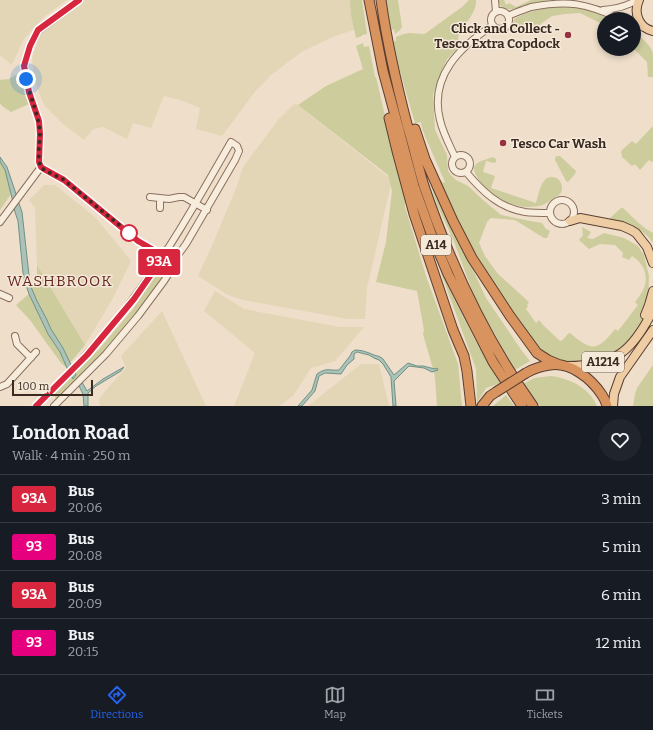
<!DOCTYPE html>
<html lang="en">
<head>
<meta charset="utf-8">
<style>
	:root { --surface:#171b24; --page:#20242c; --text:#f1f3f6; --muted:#9ea1a6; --line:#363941; --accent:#2563eb }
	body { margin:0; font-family:Bitter,serif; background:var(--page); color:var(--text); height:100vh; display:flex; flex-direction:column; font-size:15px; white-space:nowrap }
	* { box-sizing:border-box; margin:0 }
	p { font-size:13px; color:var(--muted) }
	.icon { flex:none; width:22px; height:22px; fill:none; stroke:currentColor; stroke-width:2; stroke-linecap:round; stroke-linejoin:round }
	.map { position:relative; height:406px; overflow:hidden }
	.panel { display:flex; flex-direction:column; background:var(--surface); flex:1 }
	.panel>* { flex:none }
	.badge { padding:0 8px; border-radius:3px; font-size:14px; line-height:26px }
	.fabs { position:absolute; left:597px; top:12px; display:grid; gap:8px }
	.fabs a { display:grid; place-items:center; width:44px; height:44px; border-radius:50%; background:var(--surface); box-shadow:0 2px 6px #0003; font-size:20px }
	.scale { position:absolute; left:12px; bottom:10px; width:81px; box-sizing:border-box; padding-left:4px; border:2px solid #3b2a21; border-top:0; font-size:11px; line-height:14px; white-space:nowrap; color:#3b2a21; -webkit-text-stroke:3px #f5e9d9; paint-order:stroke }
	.you { position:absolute; width:20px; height:20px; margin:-10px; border:3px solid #fff; border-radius:50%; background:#1a73e8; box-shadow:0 0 0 6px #1a73e833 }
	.map>.badge { position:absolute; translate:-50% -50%; box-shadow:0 0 0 2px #fff }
	.round { display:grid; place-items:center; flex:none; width:42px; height:42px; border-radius:21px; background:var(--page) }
	.overview { display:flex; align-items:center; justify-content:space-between; height:68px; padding:0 12px }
	h1 { font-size:19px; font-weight:700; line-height:30px }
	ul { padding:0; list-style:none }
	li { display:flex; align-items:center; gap:12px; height:48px; padding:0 12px; border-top:1px solid var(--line) }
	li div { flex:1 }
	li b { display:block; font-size:15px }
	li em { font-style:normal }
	li .badge { min-width:44px; font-weight:700; text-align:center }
	.tab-bar { display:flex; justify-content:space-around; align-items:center; height:56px; border-top:1px solid var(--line); background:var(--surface); font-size:11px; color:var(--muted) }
	.tab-bar a { display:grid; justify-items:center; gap:2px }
	.tab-bar .selected { color:var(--accent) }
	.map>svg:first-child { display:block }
	.farmland { fill:#e3d6b7 }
	.green { fill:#cccc9d }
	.water { fill:#aac2b8; stroke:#719185 }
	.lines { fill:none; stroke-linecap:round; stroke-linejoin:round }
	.minor-casing { stroke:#8a705e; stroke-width:8 }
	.major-casing { stroke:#593f32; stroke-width:10 }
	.highway-casing { stroke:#593f32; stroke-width:11 }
	.minor { stroke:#f8eddd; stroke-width:6 }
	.major { stroke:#efcda4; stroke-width:8 }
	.highway { stroke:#d9935e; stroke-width:9 }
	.highway-bridge-casing { stroke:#593f32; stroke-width:11; stroke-linecap:butt }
	.highway-bridge { stroke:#d9935e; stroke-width:9 }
	.line-casing { stroke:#fff; stroke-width:9 }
	.line { stroke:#d7263d; stroke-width:6 }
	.walk { stroke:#3b2a21; stroke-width:4; stroke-dasharray:0 7.2 }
	.poi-dot { fill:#98303e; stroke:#f5e9d9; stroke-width:1.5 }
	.stop-dot { fill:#fff; stroke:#d7263d; stroke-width:2 }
	.labels { text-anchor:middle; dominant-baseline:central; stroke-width:3; stroke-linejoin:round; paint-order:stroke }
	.shield { fill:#f5e9d9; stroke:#736358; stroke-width:1 }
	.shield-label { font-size:12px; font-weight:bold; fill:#3b2a21 }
	.poi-label { font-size:13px; font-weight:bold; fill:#3b2a21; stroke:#f5e9d9; text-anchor:end }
	.quarter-label { font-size:15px; letter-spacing:1px; fill:#672722; stroke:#f5e9d9 }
</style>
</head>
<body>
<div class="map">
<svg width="653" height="406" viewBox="0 0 653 406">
	<rect width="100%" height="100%" fill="#eedeca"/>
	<!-- farmland -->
	<path class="farmland" d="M0 0H67L45 16 23 40 12 65 0 55Z
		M84 0H353L354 30 335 36 303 51 271 75 254 93 222 136 196 129 200 108 180 100 164 96 151 128 133 123 127 139 103 127 93 129 84 140 62 123 44 105 34 79 32 58 39 36 55 21Z
		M295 103 392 180 367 288 365 319H348L243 300 228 295 198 276 211 248 237 186 243 167 278 120Z
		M44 185H55L96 218 131 261 112 300 85 345 37 265 35 208 29 200Z
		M215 291 244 309 340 327H364L335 361 311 368 293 396 279 406H234L255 353 204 311Z
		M162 311 206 406H100L99 399 107 389 126 368 121 356Z
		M361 364H379L389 406H308Z"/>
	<!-- green -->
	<path class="green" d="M350 0H362L367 34 362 35V36L356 38 351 15Z
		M386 0H398L402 27 400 30 395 34 394 29 391 30Z
		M469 0H476C477 14 462 25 458 38L462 44 447 59 433 94 435 130 447 155 448 171 451 175 456 180 468 186 483 200 501 215 530 221 542 223 546 229 550 231 547 238H544L515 220 491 218 487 222 479 243 485 256 498 274 529 302 527 305 528 306 526 309 536 323 539 320 543 325 560 341C565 340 566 334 570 333 591 351 597 352 615 329L618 331 638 305 635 302C637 299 640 296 642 292 650 279 645 264 632 256L629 260 622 257 623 253 615 245 600 244 589 249 579 240 583 235 582 227 591 232 587 238 593 239 604 233 624 238 638 246 644 255 649 276 648 300 645 315 629 341 610 358 577 364 550 360 536 346 515 316 472 247 439 181 441 180 443 183 445 182 425 136 422 128 421 122 415 123 395 54 393 42 396 41V37L404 34 409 33 424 34 426 33 462 7Z
		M498 0H504L506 5 509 3 516 7 531 0H550C540 3 513 12 503 8 500 6 499 3 498 0Z
		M560 5 589 9 608 19H604V25L580 13 565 14 552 16 535 28 523 33H520L513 28V24L514 19C529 11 543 8 560 5Z
		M634 33C641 37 652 46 653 54 653 61 653 70 653 77H648L647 62 634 49Z
		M363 43 364 47 369 46 375 77H376L391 142 405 197V207L426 276 458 364 462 406H437L435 379 434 371 438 370 433 369 423 334 424 330 417 291 376 282 386 242 392 191 388 175 298 105 326 86 363 69 356 46Z
		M17 74 18 75 29 104 11 112 2 106 0 103V80L9 79Z
		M653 126V161L652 162 649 160 640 170 635 164 632 166 622 157 621 151 632 141 636 144Z
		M557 156H560L576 171 575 174 568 182 566 181 555 160V158Z
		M493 157 496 159V162L494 163 486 161 483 172 495 176 491 188 536 203C539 195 541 172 556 178 562 181 564 188 560 194 558 196 555 197 552 199 548 202 544 205 539 206 518 211 491 198 479 180 467 163 479 162 493 157Z
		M0 162 5 169 11 194 0 210Z
		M430 182 438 195 486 298 522 351 530 361 515 370 476 301 453 239 437 205Z
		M621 208H623C633 217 641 227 653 233V243C643 228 627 223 610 221L609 219Z
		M37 265 85 345 70 363 63 348 51 329 46 318 37 301 31 287 37 284Z
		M163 265H165L166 271 163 277 136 313 103 353 56 399 54 395 100 348 133 309Z
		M440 270 475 340 501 383 486 388 477 403 476 369Z
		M29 294 48 334 60 352 67 368 61 363 30 320 16 305Z
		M653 365V406H633L635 394 637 388Z
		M551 376C570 379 589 387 597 406H540L523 384 534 378Z
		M506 395 514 406H493Z"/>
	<!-- water -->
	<path class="water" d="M0 157 7 167 17 197 13 202 5 170 0 162Z
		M17 198 22 212 29 275 31 287 37 301 46 318 51 329 63 348 76 375 73 379 67 368 60 352 48 334 29 294 25 282 23 273 18 221 15 212 13 204Z
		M355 350C362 350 367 352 374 355 377 356 380 356 383 359 387 364 390 370 394 375L408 363 417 366H423L435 369 437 368 438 370 432 372 424 368 409 366 394 381 396 406H393L391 377 383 364 379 360 374 358 369 355 357 352 354 354V359L347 365 341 374 325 373 319 376 315 391 302 406H298L312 390 317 374C327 367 329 371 339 370L350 356 352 352Z
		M124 367 121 371 96 386 88 393V406H84L83 394 76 380 79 377 87 391 103 379Z"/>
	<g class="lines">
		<!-- minor casing -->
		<g class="minor-casing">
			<path id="minor" d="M495 0 496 12
				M603 10C616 9 626 7 637 0
				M491 20a9 9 0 1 1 18 0a9 9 0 1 1-18 0Z
				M508 16C516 12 523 10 531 7 568 0 586 3 620 19
				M634 25 645 28
				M452 164a9 9 0 1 1 18 0a9 9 0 1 1-18 0Z
				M455 157C449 144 443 133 440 120 429 76 460 47 493 25
				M41 167 39 159 40 134 39 121 29 92 24 66 30 46 38 31 79 0
				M41 167C47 173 57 175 64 180L138 241 164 256 172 263
				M466 172C482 191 499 208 525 212 533 213 542 213 550 213
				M150 197 169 199 179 197H184L207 210
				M550 212a12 12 0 1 1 24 0a12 12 0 1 1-24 0Z
				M160 208V199
				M0 222 41 167
				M0 294 9 298
				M15 336 17 344 31 358
				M0 387 7 384 36 352
				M36 406C70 373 104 338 132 300 170 250 200 196 231 142L237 146 239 151 235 160 186 244 172 263 171 270 164 281 138 316 106 354 54 406"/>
		</g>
		<!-- major casing -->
		<g class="major-casing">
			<path id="major" d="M639 0C633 13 639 28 653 31
				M570 221 580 218 622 226 631 230 636 233 647 247 653 263
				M645 315 649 305 653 291
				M567 366C615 366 632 352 653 310
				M613 406 614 394 620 377 653 330"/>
		</g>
		<!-- highway casing -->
		<g class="highway-casing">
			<path id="highway" d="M369 0 383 71 389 93 414 186 432 236 448 274 493 362 522 406
				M381 0C387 43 397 86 408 128 414 147 418 167 424 186 450 263 486 340 533 406
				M389 118 397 151 414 214 453 330 464 356 467 371 471 406
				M415 129 425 159 453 221 472 258 510 316 537 353 548 360 560 365
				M526 373C533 369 541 366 550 365 570 362 591 378 602 395 604 398 606 402 607 406
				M482 406 490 396 496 392"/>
		</g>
		<!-- minor -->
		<use href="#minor" class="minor"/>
		<!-- major -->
		<use href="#major" class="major"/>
		<!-- highway -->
		<use href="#highway" class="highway"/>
		<!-- highway-bridge casing -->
		<g class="highway-bridge-casing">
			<path id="highway-bridge" d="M496 392 526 373"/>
		</g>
		<!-- highway-bridge -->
		<use href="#highway-bridge" class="highway-bridge"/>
	</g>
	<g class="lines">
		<!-- line casing -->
		<g class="line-casing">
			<path id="line" d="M36 406 87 355 134 299 164 256 138 241 64 180 44 169 41 167 39 162 40 134 39 121 29 92 24 66 30 46 38 30 79 0"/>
		</g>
		<!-- line -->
		<use href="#line" class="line"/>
		<!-- walk -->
		<path class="walk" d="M26 79C30 97 39 115 40 134 40 143 36 160 42 168 46 172 58 176 64 180L129 233"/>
	</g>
	<!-- markers -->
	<g class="poi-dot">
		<circle cx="568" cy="35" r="4"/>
		<circle cx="503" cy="143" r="4"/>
	</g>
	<circle class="stop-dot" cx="129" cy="233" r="8"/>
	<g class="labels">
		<!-- shield labels -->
		<g class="shield">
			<rect x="421" y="235" width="30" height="20" rx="3"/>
			<rect x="582" y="352" width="42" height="20" rx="3"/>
		</g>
		<g class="shield-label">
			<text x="436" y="245">A14</text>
			<text x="603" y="362">A1214</text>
		</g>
		<!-- poi labels -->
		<g class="poi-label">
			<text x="560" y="28">Click and Collect -<tspan x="560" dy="15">Tesco Extra Copdock</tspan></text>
			<text x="511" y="143" text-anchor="start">Tesco Car Wash</text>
		</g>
		<!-- quarter labels -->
		<g class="quarter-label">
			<text x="60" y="281">WASHBROOK</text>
		</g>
	</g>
</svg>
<div class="fabs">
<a><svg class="icon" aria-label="layers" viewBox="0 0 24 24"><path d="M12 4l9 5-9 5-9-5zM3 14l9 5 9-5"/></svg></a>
</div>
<div class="scale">100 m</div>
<div class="you" style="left:26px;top:79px"></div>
<b class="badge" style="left:159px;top:262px;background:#d7263d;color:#fff">93A</b>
</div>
<section class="panel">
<div class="overview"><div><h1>London Road</h1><p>Walk · 4 min · 250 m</p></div><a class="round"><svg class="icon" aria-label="heart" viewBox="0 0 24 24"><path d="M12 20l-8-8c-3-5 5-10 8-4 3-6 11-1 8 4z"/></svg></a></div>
<ul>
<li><span class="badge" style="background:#d7263d;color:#fff">93A</span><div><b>Bus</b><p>20:06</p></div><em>3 min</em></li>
<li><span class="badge" style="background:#e6007e;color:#fff">93</span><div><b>Bus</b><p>20:08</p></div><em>5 min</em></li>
<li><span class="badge" style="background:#d7263d;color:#fff">93A</span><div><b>Bus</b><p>20:09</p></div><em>6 min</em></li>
<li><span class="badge" style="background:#e6007e;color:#fff">93</span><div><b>Bus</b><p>20:15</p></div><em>12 min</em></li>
</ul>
</section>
<nav class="tab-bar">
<a class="selected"><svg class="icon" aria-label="directions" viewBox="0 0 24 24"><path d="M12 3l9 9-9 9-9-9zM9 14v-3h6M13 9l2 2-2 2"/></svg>Directions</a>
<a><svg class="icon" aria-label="map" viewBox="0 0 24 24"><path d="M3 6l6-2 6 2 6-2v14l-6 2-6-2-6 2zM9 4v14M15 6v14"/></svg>Map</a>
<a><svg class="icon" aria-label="tickets" viewBox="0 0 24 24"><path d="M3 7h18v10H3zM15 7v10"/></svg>Tickets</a>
</nav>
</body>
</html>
